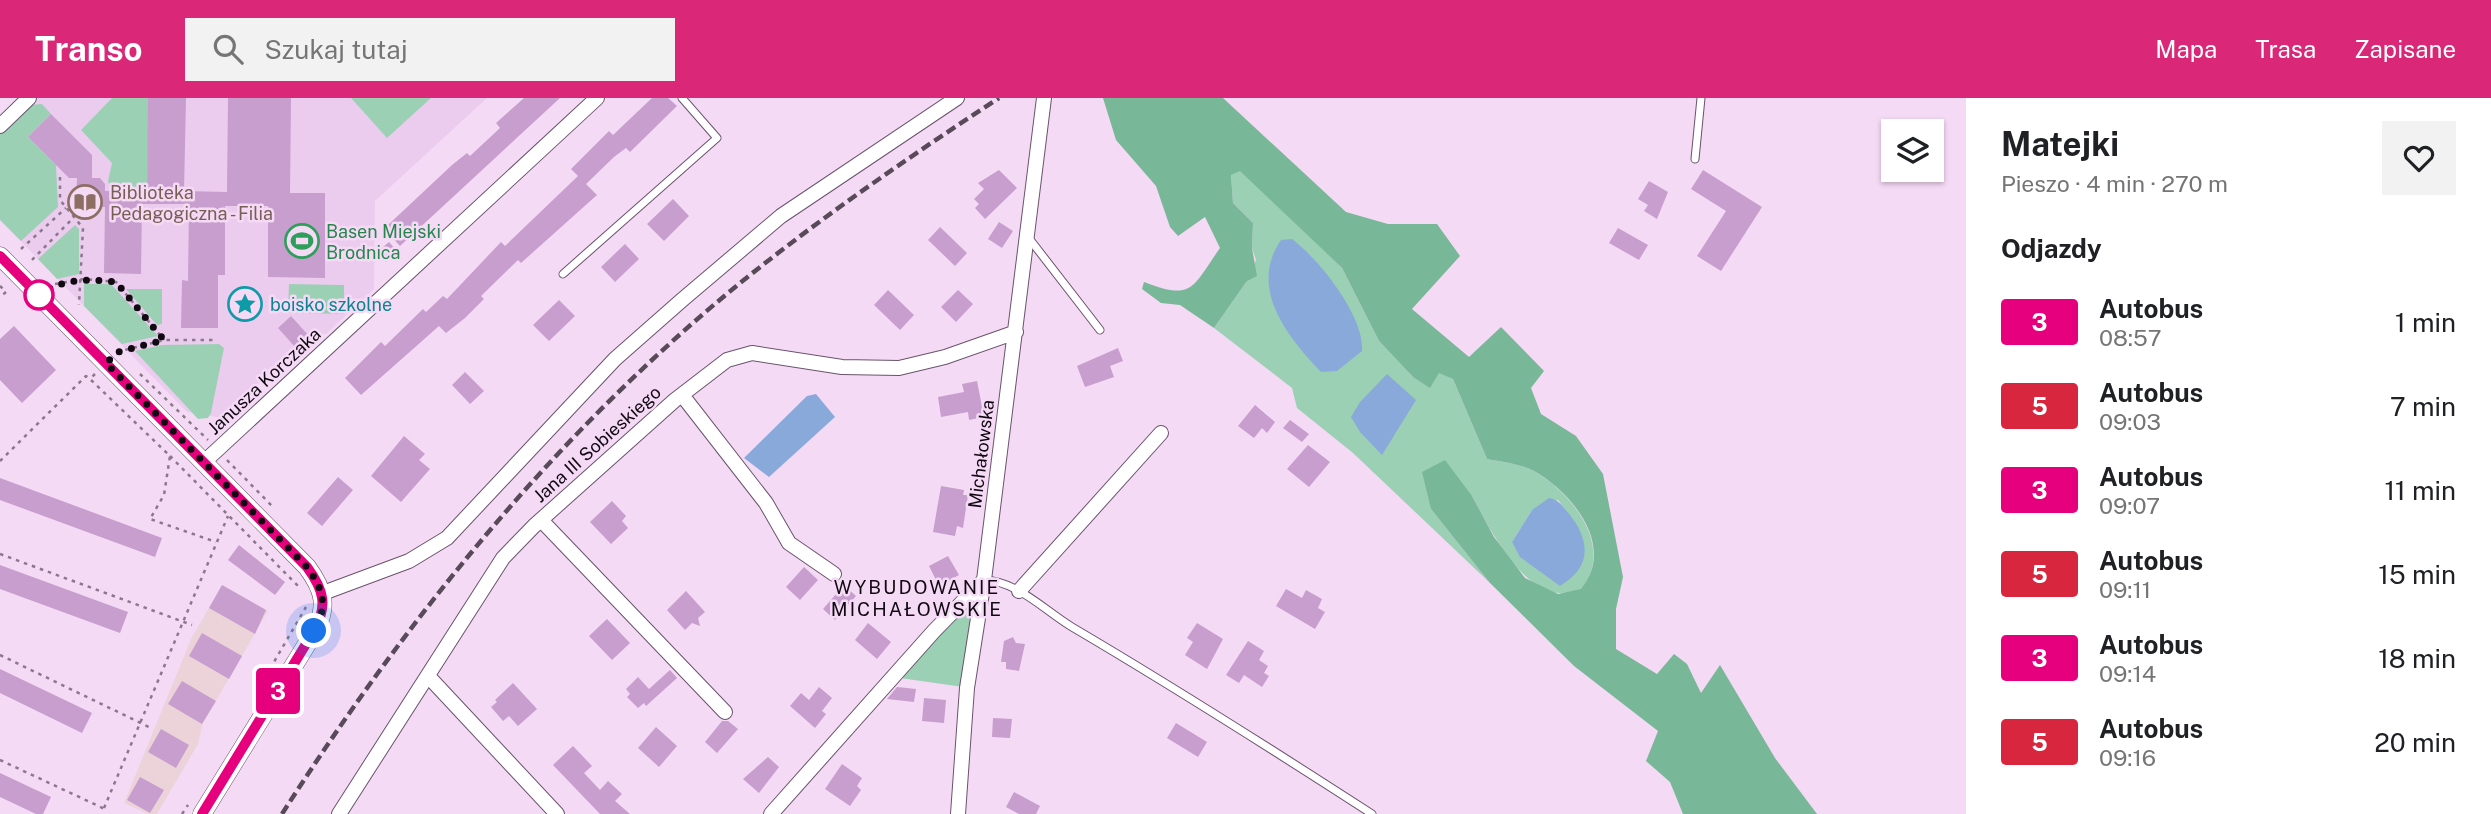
<!DOCTYPE html>
<html lang="pl">
<head>
<meta charset="utf-8">
<style>
	:root { --surface:#fff; --page:#f2f2f2; --text:#202124; --muted:#757577; --accent:#db2777 }
	body { margin:0; font-family:"Public Sans",sans-serif; background:var(--page); color:var(--text); height:100vh; display:flex; flex-direction:column; font-size:26px; white-space:nowrap }
	* { box-sizing:border-box; margin:0 }
	p { font-size:23px; color:var(--muted) }
	.icon { flex:none; width:38px; height:38px; fill:none; stroke:currentColor; stroke-width:2; stroke-linecap:round; stroke-linejoin:round }
	.map { position:relative; flex:1; overflow:hidden }
	.panel { display:flex; flex-direction:column; background:var(--surface); width:525px }
	.panel>* { flex:none }
	.badge { padding:0 14px; border-radius:5px; font-size:24px; line-height:46px }
	.tools { position:absolute; left:1881px; top:21px; display:grid; gap:14px }
	.tools a { display:grid; place-items:center; width:63px; height:63px; border-radius:0px; background:var(--surface); box-shadow:0 2px 5px #0004; font-size:35px }
	.you { position:absolute; width:35px; height:35px; margin:-18px; border:5px solid #fff; border-radius:50%; background:#1a73e8; box-shadow:0 0 0 10px #1a73e833 }
	.map>.badge { position:absolute; translate:-50% -50%; box-shadow:0 0 0 4px #fff }
	h2 { padding:0 35px; font-size:26px; line-height:63px }
	.round { display:grid; place-items:center; flex:none; width:74px; height:74px; border-radius:0px; background:var(--page) }
	.head { display:flex; align-items:center; justify-content:space-between; height:119px; padding:0 35px }
	h1 { font-size:33px; font-weight:700; line-height:52px }
	ul { padding:0; list-style:none }
	li { display:flex; align-items:center; gap:21px; height:84px; padding:0 35px }
	li div { flex:1 }
	li b { display:block; font-size:26px }
	li em { font-style:normal }
	li .badge { min-width:77px; font-weight:700; text-align:center }
	header { display:flex; align-items:center; gap:42px; box-sizing:border-box; height:98px; padding:0 35px; background:var(--accent); color:#fff }
	header strong { font-size:33px }
	nav { display:flex; gap:38px; margin-inline-start:auto; font-size:24px }
	.search { width:490px; height:63px; background:var(--page); display:flex; align-items:center; gap:18px; box-sizing:border-box; padding:0 24px; border-radius:0px; color:var(--muted); font-size:26px }
	main { display:flex; flex:1; min-height:0 }
	.map>svg:first-child { display:block }
	.built { fill:#ecccee }
	.industrial { fill:#ecd3da }
	.green { fill:#9cd0b5; fill-rule:evenodd }
	.forest { fill:#78b797 }
	.water { fill:#89a9da }
	.building { fill:#c79ecd }
	.lines { fill:none; stroke-linecap:round; stroke-linejoin:round }
	.service-casing { stroke:#6a536c; stroke-width:9 }
	.minor-casing { stroke:#6a536c; stroke-width:16 }
	.tertiary-casing { stroke:#6a536c; stroke-width:19 }
	.path { stroke:#8a788b; stroke-width:2.5; stroke-dasharray:3.5 5; stroke-linecap:butt }
	.service { stroke:#fff; stroke-width:7 }
	.minor { stroke:#fff; stroke-width:14 }
	.tertiary { stroke:#fff; stroke-width:18 }
	.rail { stroke:#584a59; stroke-width:4.5; stroke-dasharray:10 5; stroke-linecap:butt }
	.line-casing { stroke:#fff; stroke-width:16 }
	.line { stroke:#e6007e; stroke-width:10 }
	.walk { stroke:#110912; stroke-width:7; stroke-dasharray:0 12.6 }
	.stop-dot { fill:#fff; stroke:#e6007e; stroke-width:3.5 }
	.labels { text-anchor:middle; dominant-baseline:central; stroke-width:5; stroke-linejoin:round; paint-order:stroke }
	.education-label { font-size:18px; fill:#785e54; stroke:#f5daf6; text-anchor:start }
	.leisure-label { font-size:18px; fill:#27864d; stroke:#f5daf6; text-anchor:start }
	.culture-label { font-size:18px; fill:#0d838f; stroke:#f5daf6; text-anchor:start }
	.street-label { font-size:18px; fill:#110912; stroke:#f5daf6 }
	.neighbourhood-label { font-size:19px; letter-spacing:2px; fill:#110912; stroke:#f5daf6 }
</style>
</head>
<body>
<header>
<strong>Transo</strong>
<div class="search"><svg class="icon" aria-label="search" viewBox="0 0 24 24"><circle cx="10" cy="10" r="6"/><path d="M15 15l6 6"/></svg>Szukaj tutaj</div>
<nav><a>Mapa</a><a>Trasa</a><a>Zapisane</a></nav>
</header>
<main>
<div class="map">
<svg width="1966" height="716" viewBox="0 0 1966 716">
	<rect width="100%" height="100%" fill="#f5daf6"/>
	<!-- built -->
	<path class="built" d="M37 0H487L375 103 374 191 326 236H310L223 320 187 314 0 122V36Z"/>
	<!-- industrial -->
	<path class="industrial" d="M222 487 268 513 203 625 198 646 157 716H148L124 705 191 541Z"/>
	<!-- green -->
	<path class="green" d="M112 0H149L147 94 111 93 108 83 112 65 81 32Z
		M351 0H431L387 40Z
		M42 6 51 16 28 39 56 67 58 109 21 143 0 122V36L30 7Z
		M1240 72 1342 170 1379 243 1413 279 1430 289 1439 274 1453 281 1487 361C1502 364 1521 366 1534 373 1573 396 1615 449 1581 492 1574 493 1567 495 1560 495 1521 494 1488 428 1472 398L1431 411 1490 485 1353 355 1297 310 1292 290 1214 230 1247 183 1256 162 1252 150 1253 125 1233 105 1231 76ZM1558 402 1574 423 1512 444 1532 412Z
		M75 127 79 131V176L57 181 38 161Z
		M84 186H111L158 238 122 246 84 208Z
		M289 186 344 187V216L288 215Z
		M126 191H162V226L157 227Z
		M219 246 224 250 211 315 208 320 198 321 135 253 162 247Z
		M973 501 963 589 900 580Z"/>
	<!-- forest -->
	<path class="forest" d="M1103 0H1223L1346 114 1388 126H1437L1460 158 1412 211 1469 259 1501 229 1544 273 1531 290 1541 316 1576 338 1603 376 1623 479 1616 511V551L1657 576 1674 556 1687 566 1701 595 1720 567 1775 660 1817 716H1683L1670 684 1646 663 1658 633 1574 568 1490 485 1431 411 1422 374 1445 362 1472 398 1494 439 1525 480 1558 496 1581 491C1616 449 1573 395 1534 373 1521 366 1502 364 1487 361L1453 281 1439 275 1430 290 1413 279 1379 243 1342 170 1240 73 1231 77 1233 105 1253 125 1252 150 1257 178 1247 183 1214 230 1180 207 1161 205 1142 191 1144 184C1193 203 1192 190 1220 150L1205 119 1178 138 1170 129 1156 88 1116 42Z"/>
	<!-- water -->
	<path class="water" d="M1292 141C1319 161 1365 219 1362 253L1337 273 1321 274C1287 238 1248 190 1281 142Z
		M1387 276 1416 302 1382 357 1360 334 1351 319 1360 304Z
		M816 296 835 319 769 379 744 360 807 298Z
		M1549 400C1560 402 1563 409 1570 417 1591 444 1591 470 1560 488L1520 459 1512 444 1532 412Z"/>
	<!-- building -->
	<path class="building" d="M148 0H186L184 93 227 94 228 0H291L290 95H325V180L268 179V108H225V177H218V230H181L182 182 188 183 189 106H142L141 176 104 175 105 109H82L76 103 77 80H69L28 39 51 16 92 57V80H100L105 86V93H147Z
		M524 0H560L400 148 387 134 391 131 388 127 452 67 467 55 470 58 500 30 496 25Z
		M652 0H668L677 8 630 54 626 50 614 59 586 86 597 97 521 165 518 162 481 198 484 201 465 220 446 235 439 228 361 297 345 280 381 244 385 248 423 211 426 214 443 198 447 201 501 144 505 148 578 78 571 71 609 33 613 37Z
		M999 72 1017 90 985 121 975 110 979 106 974 101 984 91 978 85Z
		M1703 72 1762 109 1721 173 1697 158 1726 113 1691 91Z
		M1649 83 1668 94 1657 121 1644 113 1648 107 1638 101Z
		M673 101 689 118 664 143 647 126Z
		M999 124 1013 133 1002 150 988 141Z
		M940 129 967 155 955 168 928 142Z
		M1618 130 1648 147 1639 162 1609 145Z
		M389 144 398 154 386 164 377 154Z
		M625 146 639 161 615 184 601 169Z
		M888 192 914 217 900 232 874 207Z
		M958 192 973 206 956 224 941 209Z
		M559 202 575 218 549 243 533 227Z
		M291 218 309 238 296 250 278 230Z
		M14 228 56 272 22 305 0 282V241Z
		M1118 250 1123 263 1110 268 1114 279 1085 289 1077 268Z
		M465 274 484 293 470 306 452 287Z
		M977 283 984 319 969 322 968 314 941 319 938 299 964 294 962 286Z
		M1255 307 1275 324 1267 335 1262 330 1254 340 1238 328Z
		M1290 322 1309 336 1302 344 1283 330Z
		M404 338 425 356 419 362 430 371 401 404 371 378Z
		M1308 347 1330 364 1309 389 1287 371Z
		M338 379 353 392 322 428 307 415Z
		M0 380 162 440 155 459 0 402Z
		M941 388 964 392 963 397H968L963 430 957 428 955 438 933 434Z
		M612 403 626 418 622 423 628 430 611 446 590 424Z
		M239 447 285 484 275 497 228 462Z
		M948 458 959 477 939 488 929 468Z
		M0 467 128 514 120 535 0 491Z
		M804 469 818 482 800 502 786 489Z
		M222 487 266 512 255 536 209 510Z
		M844 487 856 498 835 522 823 511Z
		M1286 491 1302 500 1306 492 1322 501 1318 510 1325 514 1315 531 1276 508Z
		M686 493 705 514 698 520 700 528 692 525 685 532 667 512Z
		M607 521 630 545 612 562 589 538Z
		M868 525 891 544 877 561 855 542Z
		M1197 525 1223 541 1207 571 1185 557 1193 544 1187 540Z
		M202 535 242 558 229 581 189 558Z
		M1013 539 1016 545 1025 546 1019 573 1006 571V564H1001L1004 543Z
		M1248 543 1264 553 1259 562 1268 568 1264 575 1269 578 1262 589 1244 577 1239 585 1226 577Z
		M0 571 92 615 82 635 0 595Z
		M670 572 677 580 646 608 644 605 638 610 627 599 630 596 626 591 638 579 649 591Z
		M182 583 216 603 202 626 168 606Z
		M513 585 537 611 518 628 509 618 503 623 491 609 497 604 495 602Z
		M819 589 832 600 822 613 826 616 815 630 790 608 801 595 809 602Z
		M897 589 916 591 914 604 887 601Z
		M924 600 946 602 944 625 922 623Z
		M993 620 1012 621 1010 640 992 639Z
		M722 623H728L738 631 717 655 705 644Z
		M1176 625 1207 644 1198 659 1167 640Z
		M656 629 677 648 659 669 638 650Z
		M161 631 189 647 176 670 148 654Z
		M573 648 592 668 584 675 600 692 608 683 622 696 615 703 630 716H600L553 667Z
		M768 659 779 669 759 695 743 681Z
		M842 666 862 680 857 688 861 692 850 708 825 691Z
		M0 675 51 699 43 716H36L0 699Z
		M140 679 164 692 150 715 127 702Z
		M1014 694 1040 708 1036 716H1019L1006 709Z"/>
	<g class="lines">
		<!-- service casing -->
		<g class="service-casing">
			<path id="service" d="M1695 61 1701 0
				M1028 139 1100 232
				M563 176 717 40 682 0
				M984 482C1017 483 1044 512 1072 529 1174 589 1273 652 1372 716"/>
		</g>
		<!-- minor casing -->
		<g class="minor-casing">
			<path id="minor" d="M0 28 29 0
				M682 297 766 405 789 445 834 476
				M203 365 597 0
				M541 422 725 614
				M1019 493 1161 335
				M323 495 409 463 447 440 615 261 682 202 781 118 957 0
				M428 578 557 716
				M339 716 503 460 534 428 675 302 727 262 752 255 842 269 899 270 945 259 1016 234
				M771 716 934 533 984 482
				M958 716 967 590 984 482 1044 0"/>
		</g>
		<!-- tertiary casing -->
		<g class="tertiary-casing">
			<path id="tertiary" d="M0 158 307 469C324 492 328 508 315 533L202 716"/>
		</g>
		<!-- path -->
		<path class="path" d="M60 79V102L83 130 79 207
			M21 151 66 110
			M32 162 74 119
			M55 186 84 181 116 184 164 242
			M0 188 6 194 0 199
			M117 254 164 242H217
			M95 276 90 281 170 358 164 397 150 421 216 444
			M140 276 208 342
			M170 358 300 490
			M227 362 274 410
			M0 363 86 278 90 281
			M0 456 192 527
			M0 557 149 629
			M253 600 306 509
			M0 662 107 712
			M104 710 228 418
			M182 716 188 707"/>
		<!-- service -->
		<use href="#service" class="service"/>
		<!-- minor -->
		<use href="#minor" class="minor"/>
		<!-- tertiary -->
		<use href="#tertiary" class="tertiary"/>
		<!-- rail -->
		<path class="rail" d="M282 716C409 517 560 331 745 181 826 116 912 57 999 0"/>
	</g>
	<g class="lines">
		<!-- line casing -->
		<g class="line-casing">
			<path id="line" d="M0 158 307 469C324 492 328 508 314 533L202 716"/>
		</g>
		<!-- line -->
		<use href="#line" class="line"/>
		<!-- walk -->
		<path class="walk" d="M39 197C64 180 87 181 116 184L164 242 118 254 106 265 307 469C324 492 328 508 314 533"/>
	</g>
	<!-- icons -->
	<defs>
		<g id="library-ring" transform="scale(1.75)"><circle r="9.5" fill="#f5daf6" stroke="#8d6e63" stroke-width="1.5"/><path d="M-6-4Q-3-5.5-.7-3.5V5Q-3 3-6 4ZM6-4Q3-5.5 .7-3.5V5Q3 3 6 4Z" fill="#8d6e63"/></g>
		<g id="stadium-ring" transform="scale(1.75)"><circle r="9.5" fill="#f5daf6" stroke="#2e9e5b" stroke-width="1.5"/><path d="M0-5a6.5 5 0 1 0 0 10a6.5 5 0 1 0 0-10ZM-3.5-1.8h7v3.6h-7Z" fill="#2e9e5b"/></g>
		<g id="sight-ring" transform="scale(1.75)"><circle r="9.5" fill="#f5daf6" stroke="#0f9aa8" stroke-width="1.5"/><path d="M0-6L1.8-2.2L6-1.7L2.9 1.2L3.7 5.4L0 3.3L-3.7 5.4L-2.9 1.2L-6-1.7L-1.8-2.2Z" fill="#0f9aa8"/></g>
	</defs>
	<g fill-rule="evenodd">
		<use href="#library-ring" x="85" y="104"/>
		<use href="#stadium-ring" x="302" y="143"/>
		<use href="#sight-ring" x="245" y="206"/>
	</g>
	<!-- markers -->
	<circle class="stop-dot" cx="39" cy="197" r="14"/>
	<g class="labels">
		<!-- education labels -->
		<g class="education-label">
			<text x="110" y="94">Biblioteka<tspan x="110" dy="21">Pedagogiczna - Filia</tspan></text>
		</g>
		<!-- leisure labels -->
		<g class="leisure-label">
			<text x="326" y="133">Basen Miejski<tspan x="326" dy="21">Brodnica</tspan></text>
		</g>
		<!-- culture labels -->
		<g class="culture-label">
			<text x="270" y="206">boisko szkolne</text>
		</g>
		<!-- street labels -->
		<g class="street-label">
			<text transform="translate(264 283) rotate(-43)">Janusza Korczaka</text>
			<text transform="translate(597 346) rotate(-42)">Jana III Sobieskiego</text>
			<text transform="translate(981 356) rotate(-83)">Michałowska</text>
		</g>
		<!-- neighbourhood labels -->
		<g class="neighbourhood-label">
			<text x="917" y="489">WYBUDOWANIE<tspan x="917" dy="22">MICHAŁOWSKIE</tspan></text>
		</g>
	</g>
</svg>
<div class="tools">
<a><svg class="icon" aria-label="layers" viewBox="0 0 24 24"><path d="M12 4l9 5-9 5-9-5zM3 14l9 5 9-5"/></svg></a>
</div>
<div class="you" style="left:314px;top:533px"></div>
<b class="badge" style="left:278px;top:593px;background:#e6007e;color:#fff">3</b>
</div>
<section class="panel">
<div class="head"><div><h1>Matejki</h1><p>Pieszo · 4 min · 270 m</p></div><a class="round"><svg class="icon" aria-label="heart" viewBox="0 0 24 24"><path d="M12 20l-8-8c-3-5 5-10 8-4 3-6 11-1 8 4z"/></svg></a></div>
<h2>Odjazdy</h2>
<ul>
<li><span class="badge" style="background:#e6007e;color:#fff">3</span><div><b>Autobus</b><p>08:57</p></div><em>1 min</em></li>
<li><span class="badge" style="background:#d7263d;color:#fff">5</span><div><b>Autobus</b><p>09:03</p></div><em>7 min</em></li>
<li><span class="badge" style="background:#e6007e;color:#fff">3</span><div><b>Autobus</b><p>09:07</p></div><em>11 min</em></li>
<li><span class="badge" style="background:#d7263d;color:#fff">5</span><div><b>Autobus</b><p>09:11</p></div><em>15 min</em></li>
<li><span class="badge" style="background:#e6007e;color:#fff">3</span><div><b>Autobus</b><p>09:14</p></div><em>18 min</em></li>
<li><span class="badge" style="background:#d7263d;color:#fff">5</span><div><b>Autobus</b><p>09:16</p></div><em>20 min</em></li>
</ul>
</section>
</main>
</body>
</html>
